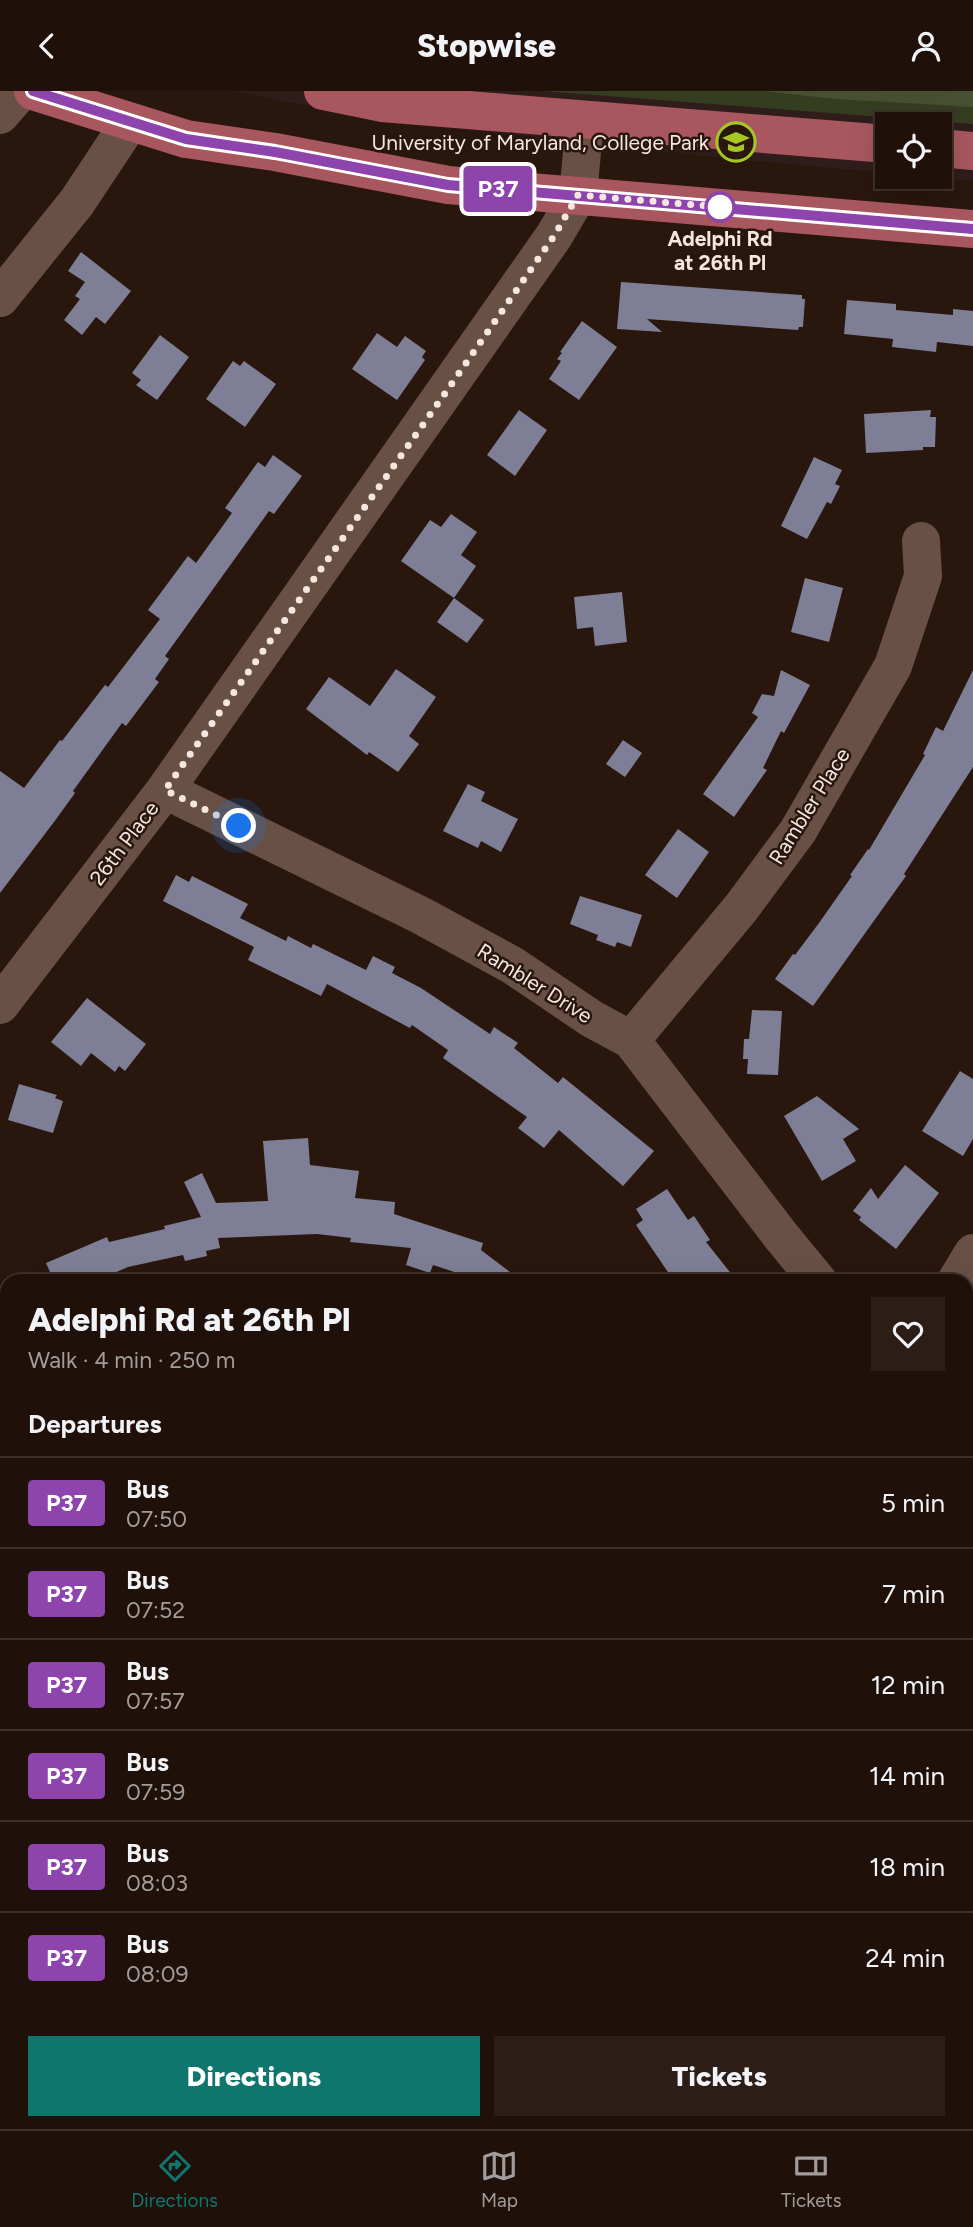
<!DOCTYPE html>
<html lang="en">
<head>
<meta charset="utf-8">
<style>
	:root { --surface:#1f1009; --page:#2c1e17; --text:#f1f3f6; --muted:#a19d9c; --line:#3c302a; --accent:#0f766e }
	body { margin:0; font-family:Figtree,sans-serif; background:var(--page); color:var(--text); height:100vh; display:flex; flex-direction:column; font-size:26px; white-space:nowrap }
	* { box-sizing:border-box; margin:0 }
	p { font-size:23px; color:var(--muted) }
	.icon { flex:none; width:38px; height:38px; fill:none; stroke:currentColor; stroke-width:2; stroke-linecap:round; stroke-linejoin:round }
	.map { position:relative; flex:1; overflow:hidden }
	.side { position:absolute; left:0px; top:1183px; width:973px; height:856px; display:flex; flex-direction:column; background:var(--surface); border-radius:21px 21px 0 0; box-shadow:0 7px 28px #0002,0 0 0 2px var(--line) }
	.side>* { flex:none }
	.badge { padding:0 14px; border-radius:5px; font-size:24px; line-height:46px }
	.buttons { position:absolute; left:875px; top:21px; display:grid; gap:14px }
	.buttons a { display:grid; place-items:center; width:77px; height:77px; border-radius:0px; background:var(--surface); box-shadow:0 7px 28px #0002,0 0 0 2px var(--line); font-size:35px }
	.you { position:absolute; width:35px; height:35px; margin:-18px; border:5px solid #fff; border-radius:50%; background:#1a73e8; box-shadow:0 0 0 10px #1a73e833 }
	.map>.badge { position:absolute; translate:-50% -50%; box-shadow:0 0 0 4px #fff }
	h2 { padding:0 28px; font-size:26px; line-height:63px }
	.round { display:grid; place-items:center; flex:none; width:74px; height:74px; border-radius:0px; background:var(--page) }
	.head { display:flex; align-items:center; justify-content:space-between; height:119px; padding:0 28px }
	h1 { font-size:33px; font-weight:800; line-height:52px }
	.primary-button { display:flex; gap:14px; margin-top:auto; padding:14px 28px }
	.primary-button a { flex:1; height:80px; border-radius:0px; background:var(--accent); color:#fff; font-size:28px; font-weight:800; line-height:80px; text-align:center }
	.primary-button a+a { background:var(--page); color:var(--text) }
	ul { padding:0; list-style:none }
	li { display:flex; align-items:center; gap:21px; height:91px; padding:0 28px; border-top:2px solid var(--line) }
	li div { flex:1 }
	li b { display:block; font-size:26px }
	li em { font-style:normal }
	li .badge { min-width:77px; font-weight:700; text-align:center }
	header { display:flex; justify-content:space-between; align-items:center; height:91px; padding:0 28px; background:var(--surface); font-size:32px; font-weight:800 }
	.menu { display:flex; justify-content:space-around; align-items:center; height:98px; border-top:2px solid var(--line); background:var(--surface); font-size:19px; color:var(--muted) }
	.menu a { display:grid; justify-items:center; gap:4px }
	.menu .selected { color:var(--accent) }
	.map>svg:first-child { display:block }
	.education { fill:#2f1d1b }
	.green { fill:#353d21 }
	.forest { fill:#475030 }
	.building { fill:#7e7e96 }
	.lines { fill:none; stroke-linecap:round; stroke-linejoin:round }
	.minor { stroke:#685045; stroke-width:38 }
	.major { stroke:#a9575f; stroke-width:38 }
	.line-casing { stroke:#fff; stroke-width:16 }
	.line { stroke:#8e44ad; stroke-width:10 }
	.walk { stroke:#f5e7e0; stroke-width:7; stroke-dasharray:0 12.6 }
	.stop-dot { fill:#fff; stroke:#8e44ad; stroke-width:3.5 }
	.labels { text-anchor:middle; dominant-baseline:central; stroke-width:5; stroke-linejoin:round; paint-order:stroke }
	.poi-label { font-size:21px; fill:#f5e7e0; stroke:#29160c; text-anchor:end }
	.stop-label { font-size:21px; font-weight:bold; fill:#f5e7e0; stroke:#29160c }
	.street-label { font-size:21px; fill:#f5e7e0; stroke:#29160c }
</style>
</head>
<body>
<header><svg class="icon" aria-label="back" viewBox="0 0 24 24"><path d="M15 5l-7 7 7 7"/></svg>Stopwise<svg class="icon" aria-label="person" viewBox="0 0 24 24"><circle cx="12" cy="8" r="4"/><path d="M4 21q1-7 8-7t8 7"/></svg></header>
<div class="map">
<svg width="973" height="2038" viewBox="0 0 973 2038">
	<rect width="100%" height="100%" fill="#29160c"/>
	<!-- education -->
	<path class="education" d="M233 0H973V90L926 86H940V33H887V82L724 67 445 36 345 22Z"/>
	<!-- green -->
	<path class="green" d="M542 0H973V33Z"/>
	<!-- forest -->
	<path class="forest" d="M761 0H973V16L837 8Z
		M973 1567V1751L966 1752V1568Z
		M966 1916 973 1918V2038H551L561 2032H966Z
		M134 2032H235V2038H136Z"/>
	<!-- building -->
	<path class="building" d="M81 161 131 200 105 233 96 226 82 244 64 229 80 208 75 205 85 191 68 180Z
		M621 191 802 204V208H805L803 236H799L798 239 647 228 662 241 617 238Z
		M847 209 896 213V219L953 224V218L973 220V255L937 251 936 261 892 256 893 248 844 243Z
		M582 230 617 256 579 309 549 288 561 270 557 268 562 262 560 261Z
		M377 242 397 256 405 245 426 260 422 266 425 269 397 309 352 278Z
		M160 244 189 266 157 309 136 294 141 289 132 282Z
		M233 270 240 275 244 270 276 293 245 336 206 308Z
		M519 319 547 339 515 385 487 364Z
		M931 319 930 326H936L935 356H923V359L866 362 864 323Z
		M273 364 302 385 274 423 269 420 165 565 169 568 155 588 159 591 126 635 122 632 73 700 75 702 54 731 0 802V680L24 697 60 649 62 650 105 594 108 596 160 528 148 519 188 465 196 472 232 422 225 417 258 371 265 376Z
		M814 366 842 379 835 393 840 395 831 413 827 411 807 448 781 435Z
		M451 423 477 441 461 464 476 475 454 507 401 470 430 429 441 436Z
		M805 487 843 497 829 551 791 541Z
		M622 501 627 551 595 555 593 536 577 538 574 506Z
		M454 507 484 529 467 552 437 531Z
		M396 578 436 606 409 645 419 653 398 681 369 661 367 664 306 618 329 586 370 615Z
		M781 579 810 594 784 642 781 640 763 677 767 679 734 726 703 703 758 626 752 622 762 603 774 605Z
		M973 579V676L904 783 906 785 813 915 775 888 793 863 795 864 819 832 852 785 850 784 868 758 869 759 925 664 923 663 936 636 943 640Z
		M623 649 642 662 625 686 606 673Z
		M468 693 485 701 481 710 518 728 501 761 481 750 478 757 443 740Z
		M678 738 709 761 677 807 645 784Z
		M176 784 189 791 192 785 248 813 240 827 286 850 288 845 311 857 313 853 366 879 373 865 395 876 392 882 421 897 490 943 494 936 518 952 514 957 558 992 563 986 654 1060 623 1095 559 1039 544 1057 518 1037 527 1026 443 967 448 959 412 934 410 937 327 893 321 905 248 869 254 856 163 810Z
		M580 805 642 824 631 856 617 851 615 856 596 849 598 844 570 833Z
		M87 907 146 953 125 980 119 975 115 981 91 962 81 975 51 951Z
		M752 919 782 920 778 984 747 983 748 968H743L744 948H749Z
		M960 980 973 988V1048L963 1065 922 1040Z
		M19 993 57 1004 55 1007 63 1010 53 1042 8 1029Z
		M817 1005 859 1038 843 1048 856 1070 822 1090 784 1025Z
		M308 1047 310 1074 359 1080 355 1107 395 1111 394 1123 483 1152 481 1159 522 1190H482L433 1174 430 1182 406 1174 411 1157 350 1151 351 1147 317 1143 218 1147 220 1157 206 1160 207 1165 185 1170 183 1164 128 1176 96 1190H54L46 1172 107 1146 109 1151 165 1138 164 1135 201 1126 184 1091 202 1082 216 1112 268 1110 263 1050Z
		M905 1074 939 1102 896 1158 859 1129 861 1126 853 1120 871 1097 878 1108Z
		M667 1098 688 1129 694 1125 710 1149 706 1151 737 1190H674L636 1134 643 1129 636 1118Z"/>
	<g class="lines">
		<!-- minor -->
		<path class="minor" d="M0 24 21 0
			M0 207 77 111 130 31
			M165 699 422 825 512 874 592 928 631 949 781 1145 818 1190
			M0 914 165 699 554 145 578 104 585 29
			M631 949 741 817 798 740 893 575 923 485 921 450
			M956 1190 973 1162
			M966 1284 973 1288
			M0 1310 7 1309
			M966 1899 973 1900
			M0 1908 7 1911
			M92 2032 94 2038
			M503 2038 513 2032"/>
		<!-- major -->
		<path class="major" d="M33 0 186 48 275 61 448 94 973 138
			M323 0 382 12 887 53
			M940 57 973 60"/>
	</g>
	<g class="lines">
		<!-- line casing -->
		<g class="line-casing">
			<path id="line" d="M33 0 186 48 275 61 448 94 973 138"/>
		</g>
		<!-- line -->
		<use href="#line" class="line"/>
		<!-- walk -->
		<path class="walk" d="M239 735 165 699 446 301 554 145 578 104 720 116"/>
	</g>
	<!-- icons -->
	<defs>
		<g id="university-ring" transform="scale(2.0125)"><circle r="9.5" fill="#29160c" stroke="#a5c824" stroke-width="1.5"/><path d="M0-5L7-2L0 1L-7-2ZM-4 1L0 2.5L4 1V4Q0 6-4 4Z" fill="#a5c824"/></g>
	</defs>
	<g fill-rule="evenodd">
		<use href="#university-ring" x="736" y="51"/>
	</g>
	<!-- markers -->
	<circle class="stop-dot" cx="720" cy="116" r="14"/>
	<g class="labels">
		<!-- poi labels -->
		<g class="poi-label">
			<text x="709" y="51">University of Maryland, College Park</text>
		</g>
		<!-- stop labels -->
		<g class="stop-label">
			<text x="720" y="147">Adelphi Rd<tspan x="720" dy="24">at 26th Pl</tspan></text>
		</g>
		<!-- street labels -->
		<g class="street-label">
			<text transform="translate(809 715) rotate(-58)">Rambler Place</text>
			<text transform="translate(124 752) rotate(-53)">26th Place</text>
			<text transform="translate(535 892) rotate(32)">Rambler Drive</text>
		</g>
	</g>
</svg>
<div class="buttons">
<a><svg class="icon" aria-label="locate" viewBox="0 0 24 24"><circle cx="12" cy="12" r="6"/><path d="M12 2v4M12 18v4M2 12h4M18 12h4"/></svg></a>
</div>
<div class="you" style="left:239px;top:735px"></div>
<b class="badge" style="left:498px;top:98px;background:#8e44ad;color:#fff">P37</b>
<section class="side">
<div class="head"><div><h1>Adelphi Rd at 26th Pl</h1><p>Walk · 4 min · 250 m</p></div><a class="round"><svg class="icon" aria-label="heart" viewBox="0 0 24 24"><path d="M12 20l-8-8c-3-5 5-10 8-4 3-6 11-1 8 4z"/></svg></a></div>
<h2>Departures</h2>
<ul>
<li><span class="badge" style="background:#8e44ad;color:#fff">P37</span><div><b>Bus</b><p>07:50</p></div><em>5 min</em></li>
<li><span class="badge" style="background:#8e44ad;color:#fff">P37</span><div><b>Bus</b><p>07:52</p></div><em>7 min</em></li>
<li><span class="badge" style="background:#8e44ad;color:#fff">P37</span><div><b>Bus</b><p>07:57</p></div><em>12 min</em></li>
<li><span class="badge" style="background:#8e44ad;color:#fff">P37</span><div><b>Bus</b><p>07:59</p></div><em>14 min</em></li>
<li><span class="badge" style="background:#8e44ad;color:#fff">P37</span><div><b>Bus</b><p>08:03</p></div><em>18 min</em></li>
<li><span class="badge" style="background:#8e44ad;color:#fff">P37</span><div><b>Bus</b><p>08:09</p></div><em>24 min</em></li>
</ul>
<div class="primary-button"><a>Directions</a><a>Tickets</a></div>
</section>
</div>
<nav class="menu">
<a class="selected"><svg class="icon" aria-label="directions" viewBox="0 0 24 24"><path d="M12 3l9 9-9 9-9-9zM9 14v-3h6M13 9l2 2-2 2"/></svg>Directions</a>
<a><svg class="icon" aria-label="map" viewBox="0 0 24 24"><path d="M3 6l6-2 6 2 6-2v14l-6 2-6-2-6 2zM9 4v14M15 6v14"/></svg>Map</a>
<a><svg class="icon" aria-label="tickets" viewBox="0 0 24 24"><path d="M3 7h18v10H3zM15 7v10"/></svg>Tickets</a>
</nav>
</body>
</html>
